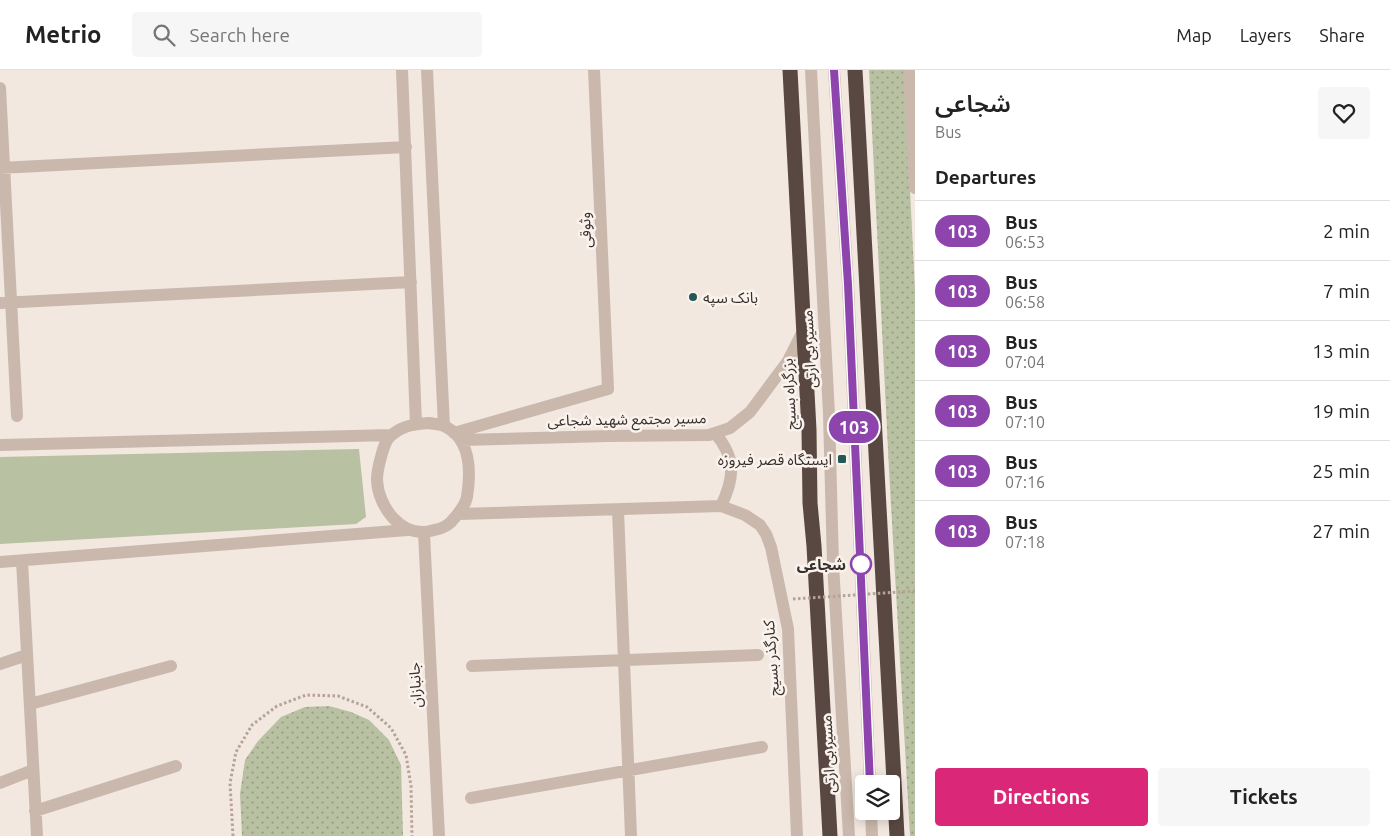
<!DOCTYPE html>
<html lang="en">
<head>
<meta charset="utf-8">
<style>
	:root { --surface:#fff; --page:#f6f6f6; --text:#222; --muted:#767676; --line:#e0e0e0; --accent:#db2777 }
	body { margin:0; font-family:Ubuntu,"Noto Sans Arabic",sans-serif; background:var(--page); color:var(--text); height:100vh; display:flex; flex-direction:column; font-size:19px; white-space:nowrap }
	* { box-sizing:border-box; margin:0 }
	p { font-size:16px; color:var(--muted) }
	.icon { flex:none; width:28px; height:28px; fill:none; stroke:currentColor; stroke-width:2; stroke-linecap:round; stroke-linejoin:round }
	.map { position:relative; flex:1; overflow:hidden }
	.details { display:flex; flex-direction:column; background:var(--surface); width:475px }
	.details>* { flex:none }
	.badge { padding:0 10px; border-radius:16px; font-size:18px; line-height:32px }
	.buttons { position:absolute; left:855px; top:705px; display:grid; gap:10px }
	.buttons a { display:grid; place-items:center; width:45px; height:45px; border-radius:5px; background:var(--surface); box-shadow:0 2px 12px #0003; font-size:25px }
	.map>.badge { position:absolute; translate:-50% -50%; box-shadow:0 0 0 2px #fff }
	h2 { padding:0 20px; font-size:19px; line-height:45px }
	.round { display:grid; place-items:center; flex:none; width:52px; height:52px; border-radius:5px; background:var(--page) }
	.headline { display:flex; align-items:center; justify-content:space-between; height:85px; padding:0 20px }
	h1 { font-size:24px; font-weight:600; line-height:38px }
	.cta { display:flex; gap:10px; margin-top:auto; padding:10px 20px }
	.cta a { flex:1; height:58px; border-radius:5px; background:var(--accent); color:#fff; font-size:20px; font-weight:600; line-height:58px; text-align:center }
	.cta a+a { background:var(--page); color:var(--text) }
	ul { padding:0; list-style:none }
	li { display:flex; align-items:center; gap:15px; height:60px; padding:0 20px; border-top:1px solid var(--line) }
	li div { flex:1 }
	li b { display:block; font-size:19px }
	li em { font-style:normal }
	li .badge { min-width:55px; font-weight:700; text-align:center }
	header { display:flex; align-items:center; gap:30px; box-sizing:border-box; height:70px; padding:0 25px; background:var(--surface); border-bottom:1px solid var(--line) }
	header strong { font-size:24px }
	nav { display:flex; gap:28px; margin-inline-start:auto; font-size:18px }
	.search { width:350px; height:45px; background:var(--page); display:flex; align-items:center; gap:12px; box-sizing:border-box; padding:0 18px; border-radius:5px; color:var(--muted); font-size:19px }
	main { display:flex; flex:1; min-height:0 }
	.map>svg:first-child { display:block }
	.grass { fill:url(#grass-dots) }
	.park { fill:#b8c1a1 }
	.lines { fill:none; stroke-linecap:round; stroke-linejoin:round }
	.path { stroke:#b6a297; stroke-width:3; stroke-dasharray:2.5 2.5; stroke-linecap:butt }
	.minor { stroke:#cab8ac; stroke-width:12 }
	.highway { stroke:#594842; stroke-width:15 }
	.path-bridge { stroke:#b6a297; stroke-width:3; stroke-dasharray:2.5 2.5; stroke-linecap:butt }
	.line-casing { stroke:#fff; stroke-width:11 }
	.line { stroke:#8e44ad; stroke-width:8 }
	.poi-dot { fill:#225857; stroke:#faf3ed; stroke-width:2 }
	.stop-dot { fill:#fff; stroke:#8e44ad; stroke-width:2.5 }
	.labels { text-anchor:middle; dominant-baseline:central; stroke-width:5; stroke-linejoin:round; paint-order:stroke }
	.street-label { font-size:15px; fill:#382e2b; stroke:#faf3ed }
	.poi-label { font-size:15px; fill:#382e2b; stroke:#faf3ed; text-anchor:start }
	.stop-label { font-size:15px; font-weight:bold; fill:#382e2b; stroke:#faf3ed; text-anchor:end }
</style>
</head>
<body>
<header>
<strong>Metrio</strong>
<div class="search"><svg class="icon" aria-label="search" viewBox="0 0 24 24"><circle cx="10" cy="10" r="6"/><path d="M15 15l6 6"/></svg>Search here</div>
<nav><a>Map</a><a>Layers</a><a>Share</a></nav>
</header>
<main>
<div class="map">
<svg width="915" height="766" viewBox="0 0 915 766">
	<defs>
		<pattern id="grass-dots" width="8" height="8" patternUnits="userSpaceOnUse" patternTransform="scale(1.25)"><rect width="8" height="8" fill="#b8c1a1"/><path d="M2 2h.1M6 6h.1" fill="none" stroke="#979d83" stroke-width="1.8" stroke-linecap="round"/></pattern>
	</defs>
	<rect width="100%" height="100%" fill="#f2e8e0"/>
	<!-- grass -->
	<path class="grass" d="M869 0H904L915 219V766H910L889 400Z
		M329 636 351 642 369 650 389 670 401 695 403 766H242L240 724 245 690 258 671 281 647 305 637Z"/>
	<!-- park -->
	<path class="park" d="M359 379 366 447 356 454 0 474V387Z"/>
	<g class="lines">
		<!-- path -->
		<path class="path" d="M233 766 230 713 236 682 252 655 277 636 306 625 338 626 367 637 391 658 406 685 411 716 412 766"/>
		<!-- minor -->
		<path class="minor" d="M402 0 416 354
			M427 0 444 356
			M811 0 829 344 833 494 849 766
			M834 0 848 214 870 714
			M909 0 915 118
			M0 18 17 346
			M0 98 406 77
			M0 233 411 212
			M429 353C434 354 440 354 444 356 471 368 471 402 467 427 465 437 457 445 451 452 445 458 439 459 430 461 401 468 378 436 377 410 377 402 379 394 381 387 383 379 386 368 393 364 404 355 416 354 429 353Z
			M454 363 608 319 594 0
			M715 363C736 388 735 407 721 436
			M461 370 608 366 709 365 730 358 750 342 788 291 803 261
			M0 375 391 365
			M618 440 631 766
			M459 444 721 436 745 445 760 455 766 464 771 477 788 559 797 766
			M424 463 439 766
			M22 491 37 766
			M0 492 408 460
			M0 594 27 585
			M472 596 758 585
			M30 634 171 596
			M0 713 33 700
			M471 728 762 677
			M35 741 176 696
			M871 741 872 766"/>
		<!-- highway -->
		<path class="highway" d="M790 0 809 360 810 433 814 476 830 766
			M855 0 897 766"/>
		<!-- path-bridge -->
		<path class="path-bridge" d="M793 529 915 521"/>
	</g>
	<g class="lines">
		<!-- line casing -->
		<g class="line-casing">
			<path id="line" d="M834 0 848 214 870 714"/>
		</g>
		<!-- line -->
		<use href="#line" class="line"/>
	</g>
	<!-- markers -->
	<g class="poi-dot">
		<circle cx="693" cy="227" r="5"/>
		<rect x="837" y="384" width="10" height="10" rx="2.5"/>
	</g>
	<circle class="stop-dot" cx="861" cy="494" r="10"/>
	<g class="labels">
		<!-- street labels -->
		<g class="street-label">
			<text transform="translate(585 160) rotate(-93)">وثوقی</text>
			<text transform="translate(809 279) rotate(-93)">مسیر بی ارتی</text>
			<text transform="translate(789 324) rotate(-93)">بزرگراه بسیج</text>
			<text transform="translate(627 349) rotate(-1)">مسیر مجتمع شهید شجاعی</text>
			<text transform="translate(771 588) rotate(-94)">کنارگذر بسیج</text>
			<text transform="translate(415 615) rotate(-93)">جانبازان</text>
			<text transform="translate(828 684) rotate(-93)">مسیر بی ارتی</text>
		</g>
		<!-- poi labels -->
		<g class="poi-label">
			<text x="703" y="227">بانک سپه</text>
			<text x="832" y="389" text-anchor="end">ایستگاه قصر فیروزه</text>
		</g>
		<!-- stop labels -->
		<g class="stop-label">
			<text x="846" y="494">شجاعی</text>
		</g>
	</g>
</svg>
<div class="buttons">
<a><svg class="icon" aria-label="layers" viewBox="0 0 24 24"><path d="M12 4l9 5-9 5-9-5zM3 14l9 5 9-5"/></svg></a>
</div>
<b class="badge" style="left:854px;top:357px;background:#8e44ad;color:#fff">103</b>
</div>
<section class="details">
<div class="headline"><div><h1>شجاعی</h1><p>Bus</p></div><a class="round"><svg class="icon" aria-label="heart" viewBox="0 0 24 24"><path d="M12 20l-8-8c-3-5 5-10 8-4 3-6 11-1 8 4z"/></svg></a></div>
<h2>Departures</h2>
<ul>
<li><span class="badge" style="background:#8e44ad;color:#fff">103</span><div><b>Bus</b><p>06:53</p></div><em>2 min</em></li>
<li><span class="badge" style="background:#8e44ad;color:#fff">103</span><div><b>Bus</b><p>06:58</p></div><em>7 min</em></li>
<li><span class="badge" style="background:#8e44ad;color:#fff">103</span><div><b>Bus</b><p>07:04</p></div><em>13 min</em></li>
<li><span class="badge" style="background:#8e44ad;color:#fff">103</span><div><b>Bus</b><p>07:10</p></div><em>19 min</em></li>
<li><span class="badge" style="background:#8e44ad;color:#fff">103</span><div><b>Bus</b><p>07:16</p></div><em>25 min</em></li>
<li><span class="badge" style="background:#8e44ad;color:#fff">103</span><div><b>Bus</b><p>07:18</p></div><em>27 min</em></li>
</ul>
<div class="cta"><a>Directions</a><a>Tickets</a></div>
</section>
</main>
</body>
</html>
